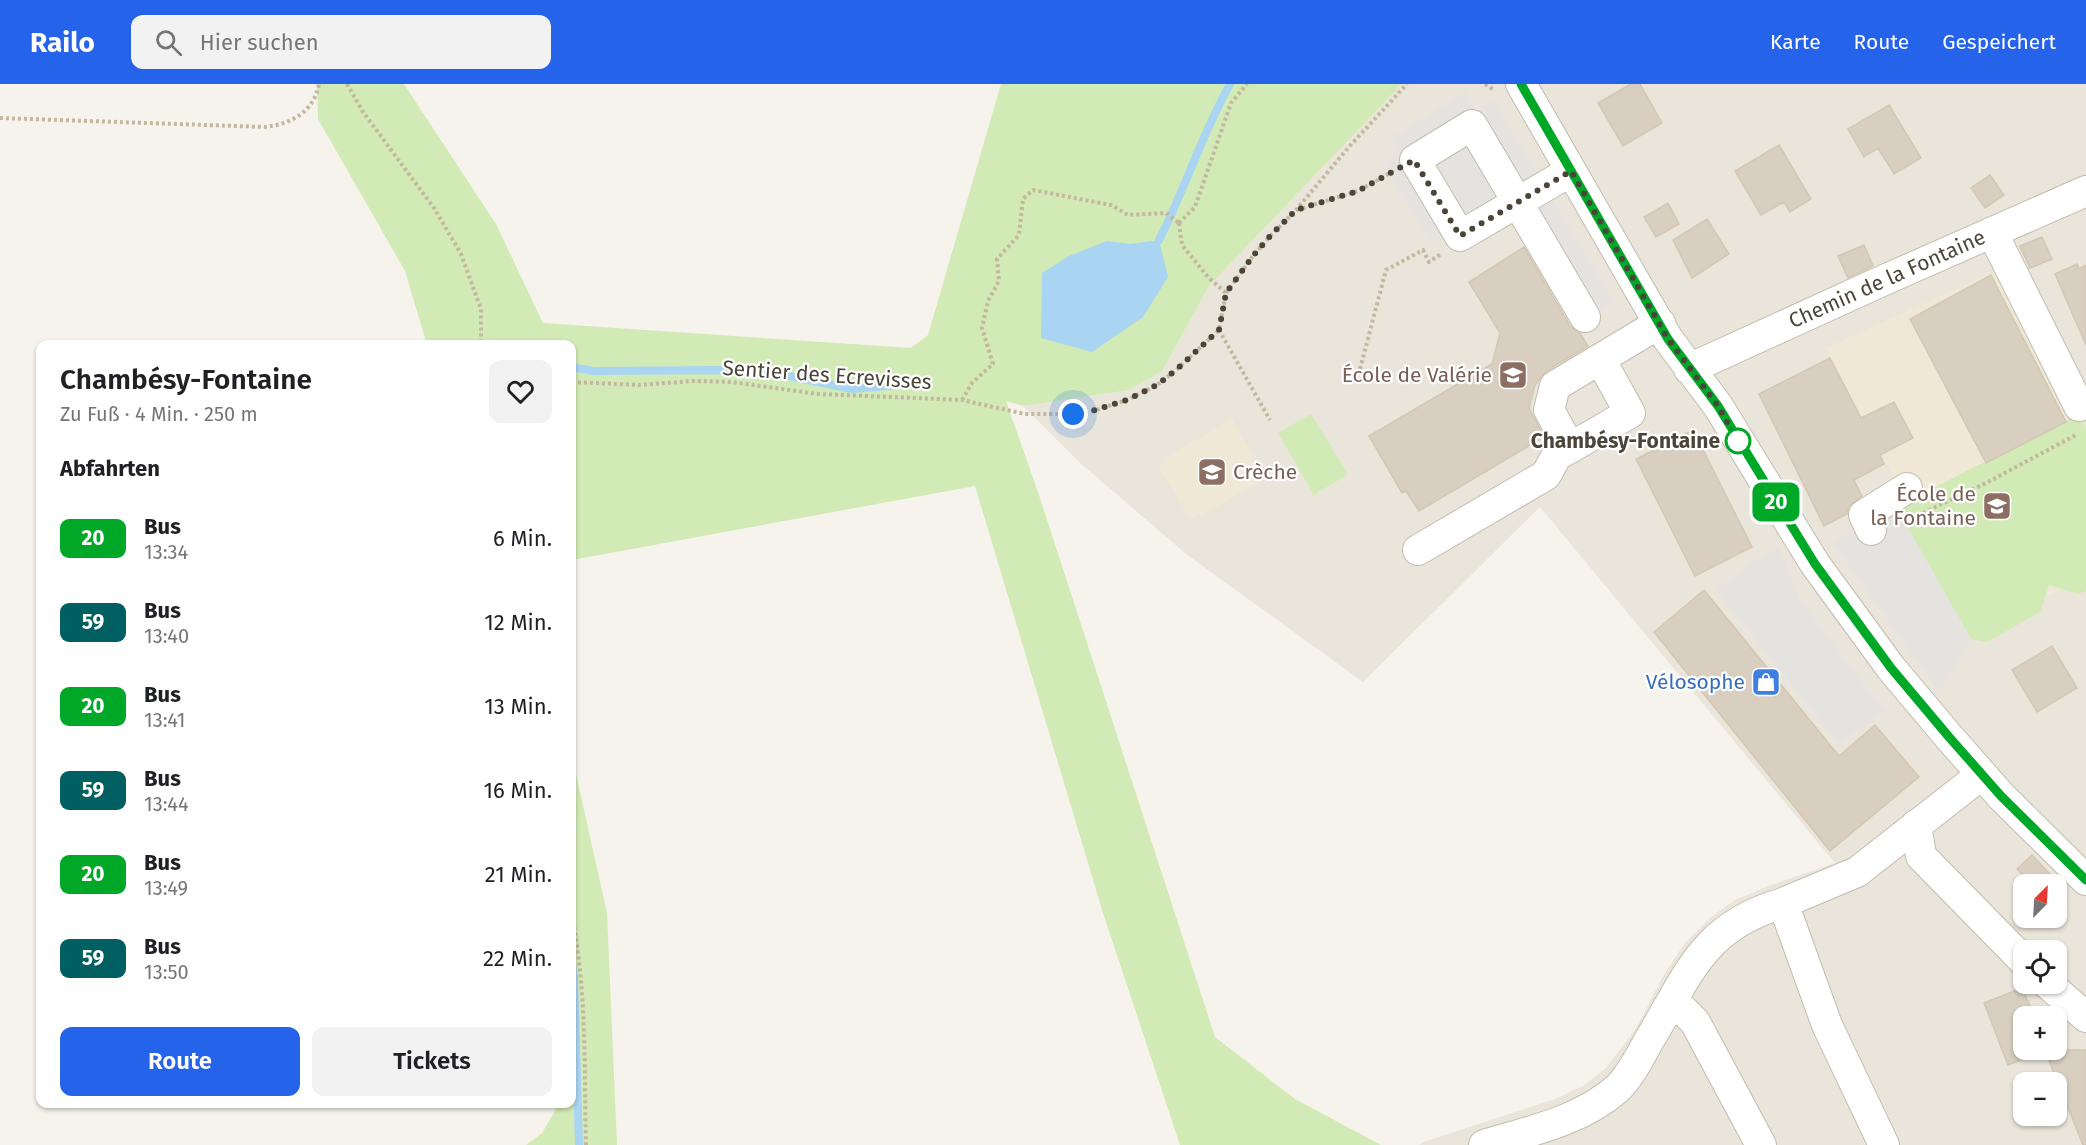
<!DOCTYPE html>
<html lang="de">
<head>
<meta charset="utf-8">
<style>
	:root { --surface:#fff; --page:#f2f2f2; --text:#202124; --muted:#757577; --accent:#2563eb }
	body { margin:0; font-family:"Fira Sans",sans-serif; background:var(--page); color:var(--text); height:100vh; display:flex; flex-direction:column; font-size:22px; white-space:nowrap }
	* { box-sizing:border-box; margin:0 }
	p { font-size:20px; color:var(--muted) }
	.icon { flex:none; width:33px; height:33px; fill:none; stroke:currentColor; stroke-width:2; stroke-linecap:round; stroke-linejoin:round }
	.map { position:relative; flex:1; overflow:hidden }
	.panel { position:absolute; left:36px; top:256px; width:540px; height:768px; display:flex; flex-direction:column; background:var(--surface); border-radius:12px; box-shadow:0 2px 4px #0004 }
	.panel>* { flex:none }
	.badge { padding:0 12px; border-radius:9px; font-size:21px; line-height:39px }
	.needle { width:39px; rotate:24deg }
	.buttons { position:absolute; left:2013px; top:790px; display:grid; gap:12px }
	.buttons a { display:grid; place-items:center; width:54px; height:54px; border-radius:12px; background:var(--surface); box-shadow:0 2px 4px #0004; font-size:30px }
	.you { position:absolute; width:30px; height:30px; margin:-15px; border:4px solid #fff; border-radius:50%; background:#1a73e8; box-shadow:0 0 0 9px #1a73e833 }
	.map>.badge { position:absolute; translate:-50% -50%; box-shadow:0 0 0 3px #fff }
	h2 { padding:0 24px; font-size:22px; line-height:54px }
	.round { display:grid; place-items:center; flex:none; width:63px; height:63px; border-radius:12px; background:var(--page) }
	.head { display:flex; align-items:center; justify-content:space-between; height:102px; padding:0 24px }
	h1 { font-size:28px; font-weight:600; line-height:45px }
	.cta { display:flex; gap:12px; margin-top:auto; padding:12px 24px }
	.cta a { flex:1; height:69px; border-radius:12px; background:var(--accent); color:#fff; font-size:24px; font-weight:600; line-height:69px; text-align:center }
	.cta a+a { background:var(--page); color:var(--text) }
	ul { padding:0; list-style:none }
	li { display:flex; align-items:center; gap:18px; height:84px; padding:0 24px }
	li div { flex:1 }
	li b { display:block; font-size:22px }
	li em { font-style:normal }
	li .badge { min-width:66px; font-weight:700; text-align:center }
	header { display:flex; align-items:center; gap:36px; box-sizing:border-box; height:84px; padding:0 30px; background:var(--accent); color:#fff }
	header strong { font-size:28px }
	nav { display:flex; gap:33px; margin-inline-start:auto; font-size:21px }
	.search { width:420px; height:54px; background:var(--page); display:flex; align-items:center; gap:15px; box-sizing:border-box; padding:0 21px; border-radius:12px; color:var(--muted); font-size:22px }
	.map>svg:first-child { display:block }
	.residential { fill:#eae5da; fill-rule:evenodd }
	.education { fill:#efe8d6 }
	.green { fill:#d2eab5 }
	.parking { fill:#e5e3e0 }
	.water { fill:#a9d4f2 }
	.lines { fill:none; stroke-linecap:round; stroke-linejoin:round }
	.stream { stroke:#a9d4f2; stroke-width:8 }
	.building { fill:#d8cfc1; stroke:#d3c7b4; stroke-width:1.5 }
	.minor-casing { stroke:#c2bbae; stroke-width:32 }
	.path { stroke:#c4b79f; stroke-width:4; stroke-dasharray:3 3; stroke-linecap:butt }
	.minor { stroke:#fff; stroke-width:30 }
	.line-casing { stroke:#fff; stroke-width:14 }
	.line { stroke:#00a828; stroke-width:9 }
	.walk { stroke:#4b4439; stroke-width:6; stroke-dasharray:0 10.8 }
	.stop-dot { fill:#fff; stroke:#00a828; stroke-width:3 }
	.labels { text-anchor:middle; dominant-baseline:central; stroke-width:4.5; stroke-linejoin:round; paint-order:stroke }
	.street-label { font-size:21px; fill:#4b4439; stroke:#fff }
	.education-label { font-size:21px; fill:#785e54; stroke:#fff; text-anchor:end }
	.stop-label { font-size:21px; font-weight:bold; fill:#4b4439; stroke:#fff; text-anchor:end }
	.shop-label { font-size:21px; fill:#366cbe; stroke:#fff; text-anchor:end }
</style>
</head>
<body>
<header>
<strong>Railo</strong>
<div class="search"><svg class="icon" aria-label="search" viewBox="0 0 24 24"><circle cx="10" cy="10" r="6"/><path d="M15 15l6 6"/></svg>Hier suchen</div>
<nav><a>Karte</a><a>Route</a><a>Gespeichert</a></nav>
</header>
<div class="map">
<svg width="2086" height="1061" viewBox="0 0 2086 1061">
	<rect width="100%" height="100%" fill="#f6f3ec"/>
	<!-- residential -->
	<path class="residential" d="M1402 0H2086V1061H1419L1423 1058 1555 1015 1583 1002 1606 984 1637 943 1662 894 1684 860 1711 833 1735 816 1768 802 1835 779 1540 423 1363 598 1186 470 1079 378 1023 322 1130 306 1162 287 1209 202ZM2024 801H2056V834H2024ZM2024 867H2056V900H2024ZM2024 933H2056V966H2024ZM2024 999H2056V1032H2024Z"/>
	<!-- education -->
	<path class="education" d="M1995 187 2077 331 2086 494 1974 547 1826 264Z
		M1232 335 1266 394 1200 432 1198 430 1190 435 1158 382 1168 377 1166 373Z"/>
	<!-- green -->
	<path class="green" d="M317 0H404L496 140 543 239 911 264 928 251 1001 0H1402L1209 202 1162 287 1130 306 1023 322 1006 317 1038 408 1215 953 1295 1015 1381 1061H1180L1103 829 975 402 572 476V261H427L405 187 318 35Z
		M1311 330 1348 390 1314 411 1278 349Z
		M2077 331 2084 343 2086 342V507L2079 510 2049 501 2040 528 1987 558 1971 555 1896 423Z
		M572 672 607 829 617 1061H526L542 1049 559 1020H572Z"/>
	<!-- parking -->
	<path class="parking" d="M1465 8 1476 26 1493 16 1613 217 1576 242 1511 134 1445 148 1429 157 1384 80 1400 69 1391 54Z
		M1896 423 1971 555 1939 608 1833 459Z
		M1779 463 1799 514 1869 608 1887 626 1839 660 1716 506 1750 480Z"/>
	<!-- water -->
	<path class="water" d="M1159 156 1168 193 1143 233 1092 268 1041 254 1042 189 1069 172 1107 157 1130 160Z"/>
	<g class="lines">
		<!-- stream -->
		<path class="stream" d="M1159 156C1185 105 1202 50 1230 0
			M572 283 593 287 716 286 784 291 852 305 922 299
			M572 881 574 893 579 1061"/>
	</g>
	<!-- building -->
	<path class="building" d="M1631 0H1640L1662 39 1623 62 1598 19Z
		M1889 21 1921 74 1894 90 1878 64 1864 73 1848 45Z
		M1779 61 1811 115 1790 128 1784 118 1761 131 1735 87Z
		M1990 91 2004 111 1985 124 1971 104Z
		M1668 119 1679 140 1656 153 1644 133Z
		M1707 135 1729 170 1692 194 1673 156Z
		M2042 153 2052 175 2030 184 2020 162Z
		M1864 161 1873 182 1848 194 1838 172Z
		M1524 163 1570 242 1580 249 1588 262 1546 287 1535 301 1529 324 1544 353 1419 427 1406 407 1402 409 1369 352 1492 280 1500 249 1469 198Z
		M2077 180 2079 185 2086 181V261L2055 190Z
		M1991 191 2066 338 1986 379 1910 235Z
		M1830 274 1861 334 1894 318 1913 354 1880 371 1884 380 1854 396 1862 412 1849 422 1847 430 1824 442 1759 310Z
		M1693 346 1752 463 1695 492 1636 375Z
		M1704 506 1839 672 1875 641 1919 693 1830 767 1654 548Z
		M2052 562 2077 604 2037 628 2012 586Z
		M2032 771 2060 801H2032L2017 785Z
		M2022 904 2035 933H2024V966H2086V1061H2083L2045 967 2008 981 1984 919Z"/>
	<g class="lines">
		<!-- minor casing -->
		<g class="minor-casing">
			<path id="minor" d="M1521 0 1668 255 1718 322 1815 480 1891 584 1949 653 2001 712 2086 796
				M1571 87 1460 152 1415 76 1472 41C1510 105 1547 169 1585 233
				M1992 148 2079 322
				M1600 275 1630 329 1570 364 1549 326 1555 302 1660 239
				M1689 285 1882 197 2086 107
				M1871 446 1864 431 1907 404
				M1418 466 1546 391 1557 371 1570 364
				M1916 741 1921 772 2024 877
				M2048 900 2086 933
				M1673 916 1695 938 1761 1061
				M1484 1061C1530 1047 1581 1037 1618 1004 1630 992 1640 973 1648 958 1689 891 1701 843 1783 819
				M1884 1061 1827 941 1783 819 1857 788 1981 691"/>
		</g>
		<!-- path -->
		<path class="path" d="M347 0 363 28 434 124 461 170 481 225V261
			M1485 0 1494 6
			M0 34 265 43C291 40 314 28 319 0
			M1297 126 1358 107 1390 89
			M1179 139 1195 123 1231 19 1247 0
			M1179 139 1182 161 1208 193 1226 209
			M1219 246 1270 336
			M1360 285 1386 186 1423 166 1429 178 1441 170
			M572 298 639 301 693 297 732 298 818 310 962 316 1025 330H1073L1093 327 1127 316 1157 301 1176 286 1219 246 1226 209 1253 172 1272 150 1296 126 1348 64 1407 0
			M962 316 972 299 993 280 982 244 988 217 999 197 997 175 1019 151 1023 115 1033 106 1111 121 1128 131 1166 129 1179 139
			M1923 429 1986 399 2076 351
			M572 831C587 908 584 984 586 1061"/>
		<!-- minor -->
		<use href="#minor" class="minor"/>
	</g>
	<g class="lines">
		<!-- line casing -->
		<g class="line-casing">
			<path id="line" d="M1521 0 1668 255 1718 322 1815 480 1891 584 1949 653 2001 712 2086 796"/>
		</g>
		<!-- line -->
		<use href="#line" class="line"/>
		<!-- walk -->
		<path class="walk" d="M1073 330 1092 327 1127 316 1157 301 1176 286 1219 246 1226 209 1253 172 1272 150 1296 126 1358 107 1414 76 1460 152 1571 87 1668 255 1718 322 1738 357"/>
	</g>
	<!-- icons -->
	<defs>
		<g id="school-square" transform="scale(1.5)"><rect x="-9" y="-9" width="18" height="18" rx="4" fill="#8d6e63" stroke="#fff"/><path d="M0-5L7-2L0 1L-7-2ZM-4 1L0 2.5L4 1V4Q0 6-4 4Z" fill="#fff"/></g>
		<g id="shop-square" transform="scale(1.5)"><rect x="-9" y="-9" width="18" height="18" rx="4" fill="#3f7fe0" stroke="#fff"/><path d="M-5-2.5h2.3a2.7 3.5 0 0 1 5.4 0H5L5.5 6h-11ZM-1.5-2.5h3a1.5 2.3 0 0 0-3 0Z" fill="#fff"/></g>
	</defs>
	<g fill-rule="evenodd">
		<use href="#school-square" x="1513" y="291"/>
		<use href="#school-square" x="1212" y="388"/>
		<use href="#school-square" x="1997" y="422"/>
		<use href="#shop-square" x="1766" y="598"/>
	</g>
	<!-- markers -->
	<circle class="stop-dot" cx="1738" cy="357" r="12"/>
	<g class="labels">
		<!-- street labels -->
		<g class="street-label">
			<text transform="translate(1887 195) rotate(-24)">Chemin de la Fontaine</text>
			<text transform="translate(827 291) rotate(4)">Sentier des Ecrevisses</text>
		</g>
		<!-- education labels -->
		<g class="education-label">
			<text x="1492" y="291">École de Valérie</text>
			<text x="1233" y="388" text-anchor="start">Crèche</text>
			<text x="1976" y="410">École de<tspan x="1976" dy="24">la Fontaine</tspan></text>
		</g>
		<!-- stop labels -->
		<g class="stop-label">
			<text x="1720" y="357">Chambésy-Fontaine</text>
		</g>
		<!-- shop labels -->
		<g class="shop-label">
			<text x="1745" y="598">Vélosophe</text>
		</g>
	</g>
</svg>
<div class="buttons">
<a><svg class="needle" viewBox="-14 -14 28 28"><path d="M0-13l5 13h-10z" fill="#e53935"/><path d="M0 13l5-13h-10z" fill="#757577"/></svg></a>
<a><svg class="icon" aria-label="locate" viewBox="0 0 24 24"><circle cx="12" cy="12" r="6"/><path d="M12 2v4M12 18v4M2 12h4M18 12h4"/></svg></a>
<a>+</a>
<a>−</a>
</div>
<div class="you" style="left:1073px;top:330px"></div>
<b class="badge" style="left:1776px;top:418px;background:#00a828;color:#fff">20</b>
<section class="panel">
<div class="head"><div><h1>Chambésy-Fontaine</h1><p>Zu Fuß · 4 Min. · 250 m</p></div><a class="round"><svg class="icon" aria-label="heart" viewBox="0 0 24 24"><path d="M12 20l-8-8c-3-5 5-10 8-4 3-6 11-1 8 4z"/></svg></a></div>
<h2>Abfahrten</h2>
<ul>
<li><span class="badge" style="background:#00a828;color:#fff">20</span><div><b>Bus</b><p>13:34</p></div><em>6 Min.</em></li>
<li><span class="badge" style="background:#005f61;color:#fff">59</span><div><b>Bus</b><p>13:40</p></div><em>12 Min.</em></li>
<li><span class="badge" style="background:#00a828;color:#fff">20</span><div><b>Bus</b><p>13:41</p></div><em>13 Min.</em></li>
<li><span class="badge" style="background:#005f61;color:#fff">59</span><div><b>Bus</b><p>13:44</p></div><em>16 Min.</em></li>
<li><span class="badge" style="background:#00a828;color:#fff">20</span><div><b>Bus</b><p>13:49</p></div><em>21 Min.</em></li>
<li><span class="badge" style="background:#005f61;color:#fff">59</span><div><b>Bus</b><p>13:50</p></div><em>22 Min.</em></li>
</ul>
<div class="cta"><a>Route</a><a>Tickets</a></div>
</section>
</div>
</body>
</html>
